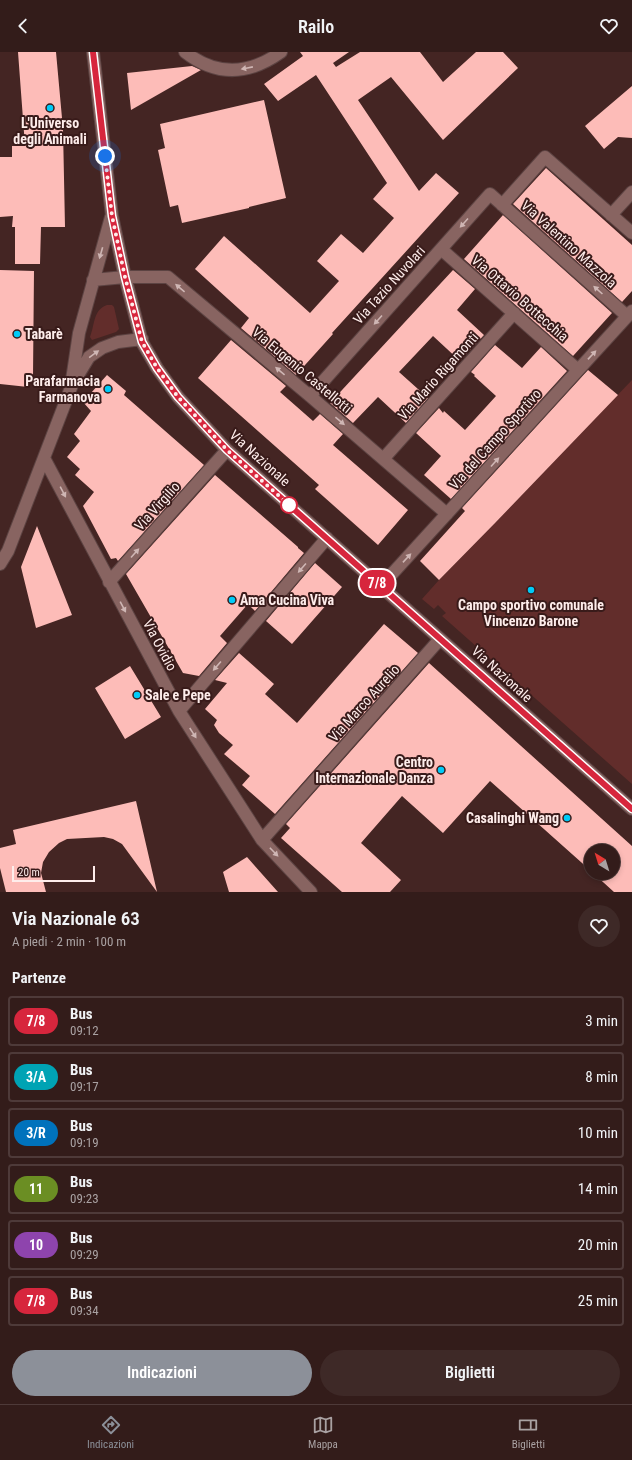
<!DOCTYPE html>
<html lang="it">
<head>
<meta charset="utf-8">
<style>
	:root { --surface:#331c1a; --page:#3e2927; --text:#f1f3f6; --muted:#a9a1a2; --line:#4e3a39; --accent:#8c9099 }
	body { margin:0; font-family:"Roboto Condensed",sans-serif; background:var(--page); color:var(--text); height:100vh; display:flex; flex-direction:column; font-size:15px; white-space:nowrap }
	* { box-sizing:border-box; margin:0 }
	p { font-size:13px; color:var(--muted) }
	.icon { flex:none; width:22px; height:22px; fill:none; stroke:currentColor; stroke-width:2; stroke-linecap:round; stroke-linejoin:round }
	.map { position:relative; height:840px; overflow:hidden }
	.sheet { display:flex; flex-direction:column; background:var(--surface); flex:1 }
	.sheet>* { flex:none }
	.badge { padding:0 8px; border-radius:13px; font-size:14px; line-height:26px }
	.needle { width:26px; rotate:322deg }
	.buttons { position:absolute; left:584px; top:792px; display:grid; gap:8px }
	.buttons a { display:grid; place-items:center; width:36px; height:36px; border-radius:50%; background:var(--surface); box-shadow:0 2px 6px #0003,0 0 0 1px var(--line); font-size:20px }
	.scale { position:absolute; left:12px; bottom:10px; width:83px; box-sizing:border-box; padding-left:4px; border:2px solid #feedeb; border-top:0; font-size:11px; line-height:14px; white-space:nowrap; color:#feedeb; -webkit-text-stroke:3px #391b1a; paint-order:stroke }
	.you { position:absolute; width:20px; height:20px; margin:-10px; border:3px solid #fff; border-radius:50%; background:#1a73e8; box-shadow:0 0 0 6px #1a73e833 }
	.map>.badge { position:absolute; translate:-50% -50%; box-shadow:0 0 0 2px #fff }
	h2 { padding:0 12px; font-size:15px; line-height:36px }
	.round { display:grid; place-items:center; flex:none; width:42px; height:42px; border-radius:21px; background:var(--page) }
	.head { display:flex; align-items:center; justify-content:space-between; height:68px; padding:0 12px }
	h1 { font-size:19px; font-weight:600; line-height:30px }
	.cta { display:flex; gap:8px; margin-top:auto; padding:8px 12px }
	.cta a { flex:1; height:46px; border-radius:24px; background:var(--accent); color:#fff; font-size:16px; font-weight:600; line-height:46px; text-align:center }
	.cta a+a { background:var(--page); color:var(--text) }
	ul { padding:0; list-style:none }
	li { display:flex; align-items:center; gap:12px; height:50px; margin:0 8px 6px; padding:0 4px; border:2px solid var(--line); border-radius:4px }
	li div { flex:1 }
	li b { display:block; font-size:15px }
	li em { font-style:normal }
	li .badge { min-width:44px; font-weight:700; text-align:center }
	header { display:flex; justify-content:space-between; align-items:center; height:52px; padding:0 12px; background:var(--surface); font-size:18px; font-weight:600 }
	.tab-bar { display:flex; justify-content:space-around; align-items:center; height:56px; border-top:1px solid var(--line); background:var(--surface); font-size:11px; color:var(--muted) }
	.tab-bar a { display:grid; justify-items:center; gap:2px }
	.tab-bar .selected { color:var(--accent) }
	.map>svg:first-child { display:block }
	.green { fill:#622d2b }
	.building { fill:#fdbcb8 }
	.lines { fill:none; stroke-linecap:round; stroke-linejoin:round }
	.minor-casing { stroke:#5c4342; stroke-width:14 }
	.minor { stroke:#886461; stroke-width:12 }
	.oneway { fill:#cfb6b4 }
	.line-casing { stroke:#fff; stroke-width:9 }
	.line { stroke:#d7263d; stroke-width:6 }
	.walk { stroke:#feedeb; stroke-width:4; stroke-dasharray:0 7.2 }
	.poi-dot { fill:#00cbf8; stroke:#391b1a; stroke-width:1.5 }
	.stop-dot { fill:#fff; stroke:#d7263d; stroke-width:2 }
	.labels { text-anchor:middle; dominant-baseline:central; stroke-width:4; stroke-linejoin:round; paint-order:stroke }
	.poi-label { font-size:14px; font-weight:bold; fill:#feedeb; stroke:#391b1a; text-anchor:start }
	.street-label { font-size:14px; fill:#feedeb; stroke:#391b1a }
</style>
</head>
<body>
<header><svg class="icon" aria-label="back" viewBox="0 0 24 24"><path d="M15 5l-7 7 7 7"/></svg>Railo<svg class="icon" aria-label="heart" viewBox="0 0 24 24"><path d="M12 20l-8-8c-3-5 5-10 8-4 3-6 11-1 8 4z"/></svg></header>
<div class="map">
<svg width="632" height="840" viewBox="0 0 632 840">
	<rect width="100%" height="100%" fill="#442523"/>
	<!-- green -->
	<path class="green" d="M107 253H112L114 255 119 277 116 280 92 288 90 285C95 272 93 258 107 253Z
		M632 328V732L442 564 446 561 438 553 434 557 422 547 439 528 496 470Z"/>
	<!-- building -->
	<path class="building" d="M18 0H56L63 77 65 175H41L40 212H15V175H12L13 164 0 165V105H12V94H25Z
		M300 0H349L333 11 336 15 360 0H420L443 30 476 0H503L518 16 443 88 391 25 358 48 419 139 436 121 459 141 332 281 333 282 296 323 241 276 249 266 195 217 224 184 310 261 339 229 317 209 341 182 363 201 394 166 373 147 387 131 316 23 278 49 264 32 303 4Z
		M192 14 201 18 131 58 127 21Z
		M632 34V86L618 85 604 97 585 74Z
		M264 48 286 146 249 155V156L182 171 178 153 170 155 158 98 165 96 160 72Z
		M546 116 632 193V239L622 250 513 152Z
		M503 163 612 261 573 304 464 207Z
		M0 218 34 219 33 324H30L28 335 0 332Z
		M453 218 475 237 457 258 484 283 460 309 433 284 399 320 428 346 406 371 378 345 353 371 330 351Z
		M231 288 286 334 280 340 313 369 320 362 343 382 333 393 408 458 378 493 315 437 319 433 198 326Z
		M495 293 522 316 541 295 567 319 451 447 424 423 441 404 416 381 439 356 443 361 444 359 465 378 496 344 474 324 475 323 471 320Z
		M588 318 618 343 496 470 439 528 420 509 465 459 462 456Z
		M107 323 126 339 124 343 204 413 118 509 116 506 111 507 83 454 94 440 75 423 80 417 67 405 80 389 74 382 91 359 83 350Z
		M215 423 298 495V496L304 501 255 559 248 552 220 584 227 591 199 624 183 621 126 522Z
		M37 474 72 563 36 576 21 515Z
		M315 511 342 535 292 592 266 569Z
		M384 572 418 601 275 762 242 733 250 724 224 702 233 693 219 681 214 673 217 668 205 657 227 631 215 628 239 601 274 632 265 642 297 671Z
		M429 611 632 794V840H614L593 821H613V799H591V819L490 729 443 781 402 744 361 791 401 828 390 840H342L281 786 290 776 286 772Z
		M130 614 161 665 125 687 95 636Z
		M136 749 157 840 122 792 113 787 104 785 67 787 59 791 49 800 43 810 41 821 46 840H6L0 816V796L16 792 13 778Z
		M247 805 278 840H229L223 820Z"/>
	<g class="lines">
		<!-- minor casing -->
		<g class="minor-casing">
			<path id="minor" d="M93 0 112 164 125 225 142 290 157 316 178 345 227 398 632 757
				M185 0C217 25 249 23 281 0
				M502 153 545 105 632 181
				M611 163 632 140
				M441 197 578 318
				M93 228 125 225H168L310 344 447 462
				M72 328 79 281 111 165
				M310 344 490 142 627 264
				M44 406 179 659 262 788 311 840
				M384 406 514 261
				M0 512 8 499 72 333 89 305 102 296 118 290 142 287
				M109 530 227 398
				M381 534 632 259
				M179 659 327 486
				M262 788 440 587"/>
		</g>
		<!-- minor -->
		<use href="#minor" class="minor"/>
	</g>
	<!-- one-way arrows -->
	<defs><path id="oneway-solid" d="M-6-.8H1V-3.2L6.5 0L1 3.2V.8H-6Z"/></defs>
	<g class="oneway">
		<use href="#oneway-solid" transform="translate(247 16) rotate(169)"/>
		<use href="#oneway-solid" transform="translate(464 171) rotate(132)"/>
		<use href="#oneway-solid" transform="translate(101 201) rotate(106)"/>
		<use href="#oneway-solid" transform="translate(180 236) rotate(-140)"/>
		<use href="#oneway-solid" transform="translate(598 238) rotate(-138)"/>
		<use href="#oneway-solid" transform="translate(378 268) rotate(132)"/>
		<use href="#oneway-solid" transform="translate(94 302) rotate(-36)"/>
		<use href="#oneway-solid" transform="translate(592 303) rotate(-47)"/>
		<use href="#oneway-solid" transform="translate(280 319) rotate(-140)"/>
		<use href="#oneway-solid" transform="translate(340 369) rotate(40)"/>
		<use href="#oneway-solid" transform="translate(495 410) rotate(-48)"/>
		<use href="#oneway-solid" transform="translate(63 440) rotate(62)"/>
		<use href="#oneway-solid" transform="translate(135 501) rotate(-48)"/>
		<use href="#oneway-solid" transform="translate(407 506) rotate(-47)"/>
		<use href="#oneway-solid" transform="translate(302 516) rotate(131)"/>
		<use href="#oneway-solid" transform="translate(123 555) rotate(62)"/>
		<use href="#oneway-solid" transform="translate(217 614) rotate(131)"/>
		<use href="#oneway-solid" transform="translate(193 681) rotate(57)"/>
		<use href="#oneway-solid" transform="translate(274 800) rotate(46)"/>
	</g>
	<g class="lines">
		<!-- line casing -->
		<g class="line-casing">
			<path id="line" d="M93 0 112 164 125 225 142 290 157 316 178 345 227 398 632 757"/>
		</g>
		<!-- line -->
		<use href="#line" class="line"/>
		<!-- walk -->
		<path class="walk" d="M105 104 112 164 125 225 142 290 157 316 178 345 227 398 294 457 289 453"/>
	</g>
	<!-- markers -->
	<g class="poi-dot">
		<circle cx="50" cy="56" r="4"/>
		<circle cx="17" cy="282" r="4"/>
		<circle cx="108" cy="337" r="4"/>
		<circle cx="531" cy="538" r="4"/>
		<circle cx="232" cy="548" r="4"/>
		<circle cx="137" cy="643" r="4"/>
		<circle cx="441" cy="718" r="4"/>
		<circle cx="567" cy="766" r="4"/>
	</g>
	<circle class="stop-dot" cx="289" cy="453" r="8"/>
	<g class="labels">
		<!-- poi labels -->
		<g class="poi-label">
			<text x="50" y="71" text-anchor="middle">L'Universo<tspan x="50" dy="16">degli Animali</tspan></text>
			<text x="25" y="282">Tabarè</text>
			<text x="100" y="329" text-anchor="end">Parafarmacia<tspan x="100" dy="16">Farmanova</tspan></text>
			<text x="240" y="548">Ama Cucina Viva</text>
			<text x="531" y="553" text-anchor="middle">Campo sportivo comunale<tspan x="531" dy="16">Vincenzo Barone</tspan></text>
			<text x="145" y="643">Sale e Pepe</text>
			<text x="433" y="710" text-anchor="end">Centro<tspan x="433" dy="16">Internazionale Danza</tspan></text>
			<text x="559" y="766" text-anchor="end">Casalinghi Wang</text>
		</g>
		<!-- street labels -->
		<g class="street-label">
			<text transform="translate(569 192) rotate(42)">Via Valentino Mazzola</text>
			<text transform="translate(389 233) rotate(-48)">Via Tazio Nuvolari</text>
			<text transform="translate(520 246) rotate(41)">Via Ottavio Bottecchia</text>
			<text transform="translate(302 318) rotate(40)">Via Eugenio Castellotti</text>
			<text transform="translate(438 324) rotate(-48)">Via Mario Rigamonti</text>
			<text transform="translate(495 387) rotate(-48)">Via del Campo Sportivo</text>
			<text transform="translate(260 406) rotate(42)">Via Nazionale</text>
			<text transform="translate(157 454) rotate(-48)">Via Virgilio</text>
			<text transform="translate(160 593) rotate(62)">Via Ovidio</text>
			<text transform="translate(502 622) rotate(42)">Via Nazionale</text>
			<text transform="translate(364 651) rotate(-48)">Via Marco Aurelio</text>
		</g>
	</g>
</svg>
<div class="buttons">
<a><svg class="needle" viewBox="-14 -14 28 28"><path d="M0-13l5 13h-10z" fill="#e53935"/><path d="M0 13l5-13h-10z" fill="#a9a1a2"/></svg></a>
</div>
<div class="scale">20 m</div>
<div class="you" style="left:105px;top:104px"></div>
<b class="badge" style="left:377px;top:531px;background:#d7263d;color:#fff">7/8</b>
</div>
<section class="sheet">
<div class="head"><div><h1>Via Nazionale 63</h1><p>A piedi · 2 min · 100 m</p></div><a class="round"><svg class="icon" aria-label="heart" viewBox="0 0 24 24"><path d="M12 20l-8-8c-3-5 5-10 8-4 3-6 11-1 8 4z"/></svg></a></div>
<h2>Partenze</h2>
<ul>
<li><span class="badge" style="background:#d7263d;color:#fff">7/8</span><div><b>Bus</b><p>09:12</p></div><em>3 min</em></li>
<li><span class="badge" style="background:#00a3b4;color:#fff">3/A</span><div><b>Bus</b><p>09:17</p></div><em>8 min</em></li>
<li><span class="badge" style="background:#0072bc;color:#fff">3/R</span><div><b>Bus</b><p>09:19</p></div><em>10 min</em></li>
<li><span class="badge" style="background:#6b8e23;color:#fff">11</span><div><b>Bus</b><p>09:23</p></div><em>14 min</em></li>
<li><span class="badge" style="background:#8e44ad;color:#fff">10</span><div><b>Bus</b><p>09:29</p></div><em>20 min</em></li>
<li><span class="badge" style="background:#d7263d;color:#fff">7/8</span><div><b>Bus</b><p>09:34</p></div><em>25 min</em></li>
</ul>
<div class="cta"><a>Indicazioni</a><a>Biglietti</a></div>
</section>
<nav class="tab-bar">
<a class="selected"><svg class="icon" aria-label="directions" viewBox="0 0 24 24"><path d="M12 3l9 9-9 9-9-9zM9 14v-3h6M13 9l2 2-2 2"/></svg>Indicazioni</a>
<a><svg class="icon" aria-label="map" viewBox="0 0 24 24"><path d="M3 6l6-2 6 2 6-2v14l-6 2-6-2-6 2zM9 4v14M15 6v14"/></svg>Mappa</a>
<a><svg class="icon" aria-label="tickets" viewBox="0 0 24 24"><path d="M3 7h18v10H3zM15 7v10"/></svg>Biglietti</a>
</nav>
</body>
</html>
